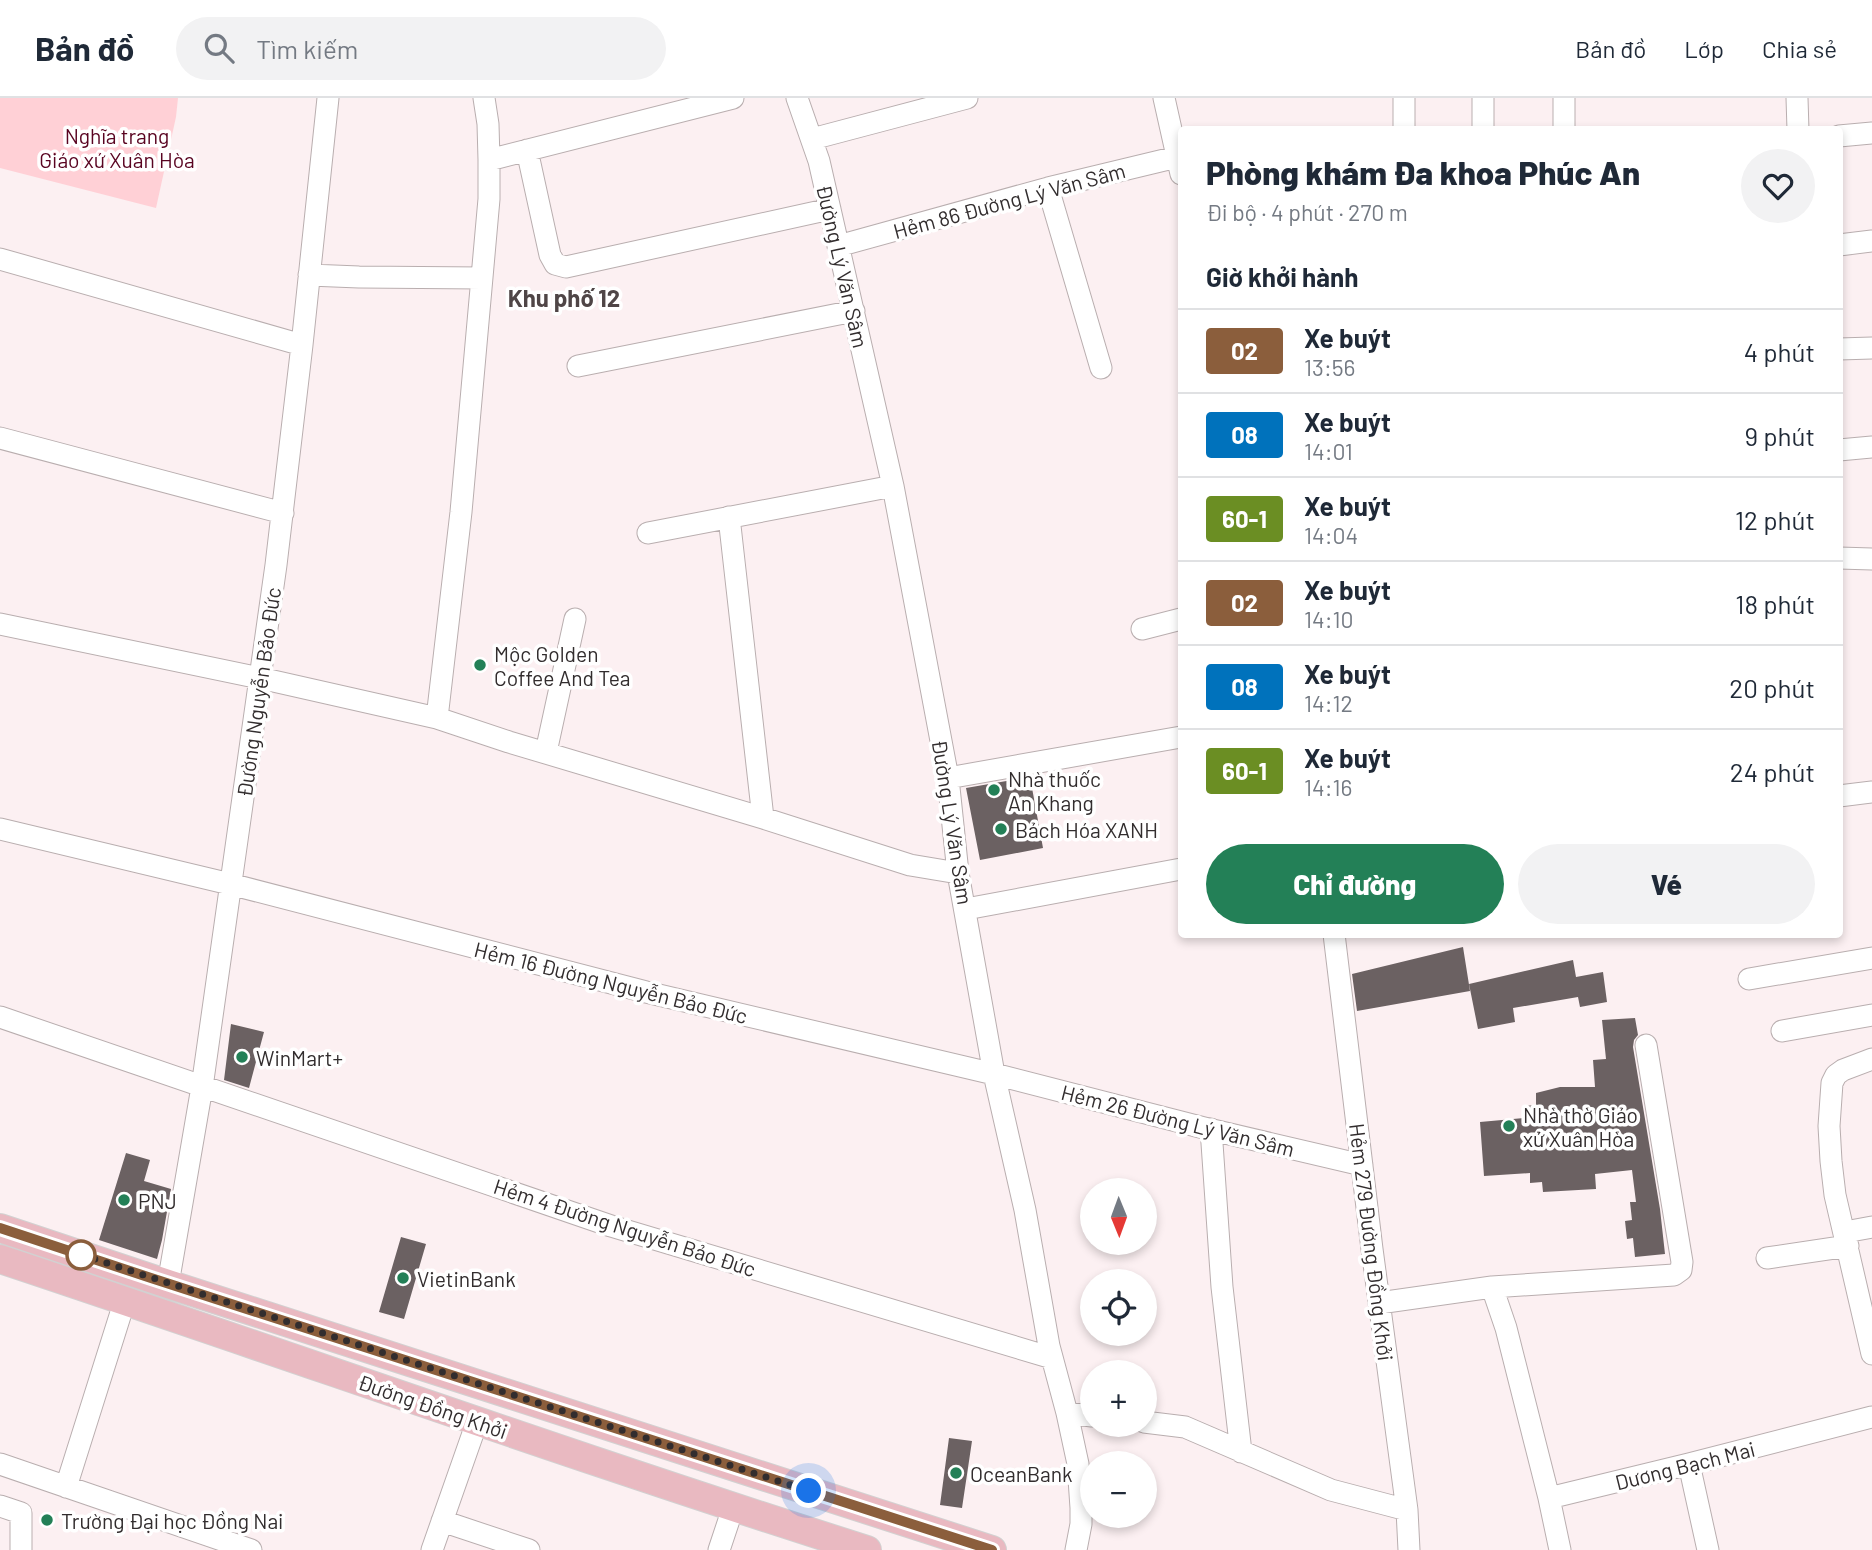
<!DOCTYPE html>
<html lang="vi">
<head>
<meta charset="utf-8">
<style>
	:root { --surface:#fff; --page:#f2f2f3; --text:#1f2937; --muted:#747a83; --line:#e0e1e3; --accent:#238057 }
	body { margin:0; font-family:Barlow,sans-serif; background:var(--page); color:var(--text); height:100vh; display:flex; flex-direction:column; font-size:26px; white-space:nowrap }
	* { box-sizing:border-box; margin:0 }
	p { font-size:23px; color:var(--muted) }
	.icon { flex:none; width:38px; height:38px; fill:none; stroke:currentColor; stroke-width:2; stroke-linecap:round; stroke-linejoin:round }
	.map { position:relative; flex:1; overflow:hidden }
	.drawer { position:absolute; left:1178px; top:28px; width:665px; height:812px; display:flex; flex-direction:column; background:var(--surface); border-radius:7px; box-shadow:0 4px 10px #0003 }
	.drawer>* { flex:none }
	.badge { padding:0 14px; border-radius:5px; font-size:24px; line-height:46px }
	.needle { width:46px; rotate:179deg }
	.tools { position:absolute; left:1080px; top:1080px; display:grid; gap:14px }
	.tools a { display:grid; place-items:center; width:77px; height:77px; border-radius:50%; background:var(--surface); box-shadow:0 4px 10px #0003; font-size:35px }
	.you { position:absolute; width:35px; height:35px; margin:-18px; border:5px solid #fff; border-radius:50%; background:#1a73e8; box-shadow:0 0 0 10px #1a73e833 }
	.map>.badge { position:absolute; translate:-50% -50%; box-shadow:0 0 0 4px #fff }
	h2 { padding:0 28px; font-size:26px; line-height:63px }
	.round { display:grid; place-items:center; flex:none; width:74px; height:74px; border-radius:37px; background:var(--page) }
	.summary { display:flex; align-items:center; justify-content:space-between; height:119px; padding:0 28px }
	h1 { font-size:33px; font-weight:800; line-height:52px }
	.button { display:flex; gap:14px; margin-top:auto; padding:14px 28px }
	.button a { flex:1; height:80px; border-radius:42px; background:var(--accent); color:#fff; font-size:28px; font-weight:800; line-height:80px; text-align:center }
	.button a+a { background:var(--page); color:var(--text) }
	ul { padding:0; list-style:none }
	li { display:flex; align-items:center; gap:21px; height:84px; padding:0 28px; border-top:2px solid var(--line) }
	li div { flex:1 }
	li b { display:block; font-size:26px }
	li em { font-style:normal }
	li .badge { min-width:77px; font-weight:700; text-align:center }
	header { display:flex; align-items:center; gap:42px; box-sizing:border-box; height:98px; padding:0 35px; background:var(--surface); border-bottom:2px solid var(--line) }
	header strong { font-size:33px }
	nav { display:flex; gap:38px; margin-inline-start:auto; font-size:24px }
	.search { width:490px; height:63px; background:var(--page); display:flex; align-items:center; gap:18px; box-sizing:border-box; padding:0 24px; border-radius:38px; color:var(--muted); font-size:26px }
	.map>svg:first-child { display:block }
	.green { fill:#ffd0d6 }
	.building { fill:#6b6162 }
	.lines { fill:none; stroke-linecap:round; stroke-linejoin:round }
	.minor-casing { stroke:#b9aeaf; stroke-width:23 }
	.major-casing { stroke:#d2d1d1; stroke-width:30 }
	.minor { stroke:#fff; stroke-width:21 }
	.major { stroke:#e9b9c1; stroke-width:28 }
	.line-casing { stroke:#fff; stroke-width:16 }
	.line { stroke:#8b5e3c; stroke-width:10 }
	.walk { stroke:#322d2e; stroke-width:7; stroke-dasharray:0 12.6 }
	.poi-dot { fill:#238057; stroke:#fff; stroke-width:2.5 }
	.stop-dot { fill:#fff; stroke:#8b5e3c; stroke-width:3.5 }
	.labels { text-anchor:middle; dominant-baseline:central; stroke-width:7; stroke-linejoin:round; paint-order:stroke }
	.park-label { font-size:21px; fill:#590421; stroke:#fff }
	.street-label { font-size:21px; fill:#322d2e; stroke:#fff }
	.poi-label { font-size:21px; fill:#322d2e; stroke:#fff; text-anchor:start }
	.quarter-label { font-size:24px; font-weight:bold; fill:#4f4546; stroke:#fff }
</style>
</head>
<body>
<header>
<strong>Bản đồ</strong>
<div class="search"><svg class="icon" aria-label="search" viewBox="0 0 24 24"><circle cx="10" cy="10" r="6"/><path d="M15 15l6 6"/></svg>Tìm kiếm</div>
<nav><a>Bản đồ</a><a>Lớp</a><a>Chia sẻ</a></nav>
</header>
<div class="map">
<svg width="1872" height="1452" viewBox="0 0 1872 1452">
	<rect width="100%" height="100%" fill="#fcf0f2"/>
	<!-- green -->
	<path class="green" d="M0 0H178L176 19 156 110 0 70Z"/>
	<!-- building -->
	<path class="building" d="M1030 679 1043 750 980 762 966 690Z
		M1463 849 1470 893 1357 913 1352 876Z
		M1573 862 1576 879 1603 874 1607 904 1580 909 1578 899 1513 910 1515 924 1478 931 1469 886Z
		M1635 920 1638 937 1634 942 1633 949 1660 1111 1665 1156 1635 1159 1633 1140 1627 1141 1625 1123 1632 1122 1630 1104H1636L1632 1072 1595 1076 1596 1091 1543 1094 1542 1084 1530 1085V1075L1484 1078 1480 1024 1524 1020 1523 1008 1536 1007V995L1560 989H1595L1593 962 1606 961 1602 922Z
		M231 926 264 934 249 990 224 982Z
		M126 1055 150 1062 144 1083 171 1091 162 1142 157 1161 99 1142Z
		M401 1139 426 1146 404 1221 379 1214Z
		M949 1340 972 1343 962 1410 940 1407Z"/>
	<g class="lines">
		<!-- minor casing -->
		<g class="minor-casing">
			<path id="minor" d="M484 0 488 26 489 62
				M797 0 819 63 893 388 948 680 958 775 994 976 1025 1112 1049 1248 1067 1315 1078 1366 1081 1410V1426L1076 1452
				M1164 0 1181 76
				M1564 0V32
				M1797 0 1798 32
				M1404 32V0
				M1483 32V0
				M1839 38 1872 35
				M812 41 967 0
				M527 52 550 157 555 166 566 169 830 111
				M1048 90 1101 270
				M1839 147 1872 143
				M838 148 1048 90 1181 58
				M0 161 302 247
				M309 177 359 179 482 180
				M1839 251 1872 250
				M578 268 854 213
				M0 340 283 415
				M1839 352 1872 349
				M729 419 763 720
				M648 435 893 388
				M1839 460 1872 461
				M0 526 260 580 437 620 509 644 763 720 910 767 958 775
				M1142 531 1181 521
				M437 620 461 414 489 101V62L733 0
				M546 654 575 521
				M948 680 1181 639
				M1839 698 1872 694
				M0 731 230 786 646 894 994 976 1204 1030 1362 1067
				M966 811 1181 771
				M1334 836 1372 1151 1407 1412 1409 1452
				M1749 881 1872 860
				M0 919 611 1128 1052 1260
				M1782 933 1872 917
				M1872 961 1843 972 1836 977 1832 985 1829 1028 1831 1063 1835 1097 1872 1256
				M1211 1031 1222 1189 1241 1354
				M1845 1134 1872 1129
				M1767 1160 1848 1148
				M168 1186 202 989 276 467 302 247 328 0
				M1492 1189 1506 1230 1549 1400
				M1379 1205 1492 1189 1674 1177 1681 1172 1682 1164 1646 947
				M1067 1315 1092 1318
				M1144 1324 1185 1329 1331 1392 1407 1412
				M0 1366 251 1452
				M1689 1366 1708 1452
				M66 1389 125 1202
				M0 1408 21 1415V1452
				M442 1423 529 1452
				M432 1452 477 1324
				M719 1452 733 1410
				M1560 1452 1549 1400 1689 1366 1872 1319"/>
		</g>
		<!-- major casing -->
		<g class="major-casing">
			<path id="major" d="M0 1130 168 1186 992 1452
				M0 1161C289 1257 576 1360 867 1452"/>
		</g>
		<!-- minor -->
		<use href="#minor" class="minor"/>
		<!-- major -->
		<use href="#major" class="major"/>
	</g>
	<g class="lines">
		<!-- line casing -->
		<g class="line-casing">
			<path id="line" d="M0 1130 151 1180 992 1452"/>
		</g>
		<!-- line -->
		<use href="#line" class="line"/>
		<!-- walk -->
		<path class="walk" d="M81 1157 76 1155 809 1393"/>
	</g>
	<!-- markers -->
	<g class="poi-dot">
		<circle cx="480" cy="567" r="7"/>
		<circle cx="994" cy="692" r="7"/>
		<circle cx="1001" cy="731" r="7"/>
		<circle cx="242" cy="959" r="7"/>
		<circle cx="1509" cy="1028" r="7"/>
		<circle cx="124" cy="1102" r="7"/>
		<circle cx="403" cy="1180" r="7"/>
		<circle cx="956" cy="1375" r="7"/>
		<circle cx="47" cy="1422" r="7"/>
	</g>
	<circle class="stop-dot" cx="81" cy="1157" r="14"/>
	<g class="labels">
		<!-- park labels -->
		<g class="park-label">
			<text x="117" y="37">Nghĩa trang<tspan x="117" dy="24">Giáo xứ Xuân Hòa</tspan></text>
		</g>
		<!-- street labels -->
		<g class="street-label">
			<text transform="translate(1009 102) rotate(-15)">Hẻm 86 Đường Lý Văn Sâm</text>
			<text transform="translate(843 168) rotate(77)">Đường Lý Văn Sâm</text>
			<text transform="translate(258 594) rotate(-82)">Đường Nguyễn Bảo Đức</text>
			<text transform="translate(953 724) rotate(81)">Đường Lý Văn Sâm</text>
			<text transform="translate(611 884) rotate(14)">Hẻm 16 Đường Nguyễn Bảo Đức</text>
			<text transform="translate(1178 1022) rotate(14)">Hẻm 26 Đường Lý Văn Sâm</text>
			<text transform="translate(625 1129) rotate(18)">Hẻm 4 Đường Nguyễn Bảo Đức</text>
			<text transform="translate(1372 1144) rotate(83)">Hẻm 279 Đường Đồng Khởi</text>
			<text transform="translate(433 1308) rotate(19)">Đường Đồng Khởi</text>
			<text transform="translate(1685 1367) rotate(-14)">Dương Bạch Mai</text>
		</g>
		<!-- poi labels -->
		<g class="poi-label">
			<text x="494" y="555">Mộc Golden<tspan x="494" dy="24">Coffee And Tea</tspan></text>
			<text x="1008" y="680">Nhà thuốc<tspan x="1008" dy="24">An Khang</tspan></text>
			<text x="1015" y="731">Bách Hóa XANH</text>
			<text x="256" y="959">WinMart+</text>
			<text x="1523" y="1016">Nhà thờ Giáo<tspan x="1523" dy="24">xứ Xuân Hòa</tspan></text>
			<text x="138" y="1102">PNJ</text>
			<text x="417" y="1180">VietinBank</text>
			<text x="970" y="1375">OceanBank</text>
			<text x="61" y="1422">Trường Đại học Đồng Nai</text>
		</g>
		<!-- quarter labels -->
		<g class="quarter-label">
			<text x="564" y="199">Khu phố 12</text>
		</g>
	</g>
</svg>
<div class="tools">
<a><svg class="needle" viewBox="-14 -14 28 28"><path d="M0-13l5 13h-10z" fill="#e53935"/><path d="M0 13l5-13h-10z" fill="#747a83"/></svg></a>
<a><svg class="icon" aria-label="locate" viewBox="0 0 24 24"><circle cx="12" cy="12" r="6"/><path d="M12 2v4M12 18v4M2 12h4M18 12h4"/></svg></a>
<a>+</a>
<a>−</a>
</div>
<div class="you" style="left:809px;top:1393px"></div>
<section class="drawer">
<div class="summary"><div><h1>Phòng khám Đa khoa Phúc An</h1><p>Đi bộ · 4 phút · 270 m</p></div><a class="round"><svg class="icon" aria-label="heart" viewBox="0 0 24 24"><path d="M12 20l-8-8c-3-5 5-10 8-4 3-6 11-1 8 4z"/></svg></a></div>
<h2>Giờ khởi hành</h2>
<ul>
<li><span class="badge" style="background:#8b5e3c;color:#fff">02</span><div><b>Xe buýt</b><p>13:56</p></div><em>4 phút</em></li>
<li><span class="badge" style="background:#0072bc;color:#fff">08</span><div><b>Xe buýt</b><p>14:01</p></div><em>9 phút</em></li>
<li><span class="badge" style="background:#6b8e23;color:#fff">60-1</span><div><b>Xe buýt</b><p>14:04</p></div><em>12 phút</em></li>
<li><span class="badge" style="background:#8b5e3c;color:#fff">02</span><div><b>Xe buýt</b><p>14:10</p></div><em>18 phút</em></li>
<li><span class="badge" style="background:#0072bc;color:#fff">08</span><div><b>Xe buýt</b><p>14:12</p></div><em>20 phút</em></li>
<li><span class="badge" style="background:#6b8e23;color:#fff">60-1</span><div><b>Xe buýt</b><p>14:16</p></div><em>24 phút</em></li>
</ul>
<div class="button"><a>Chỉ đường</a><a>Vé</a></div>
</section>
</div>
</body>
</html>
